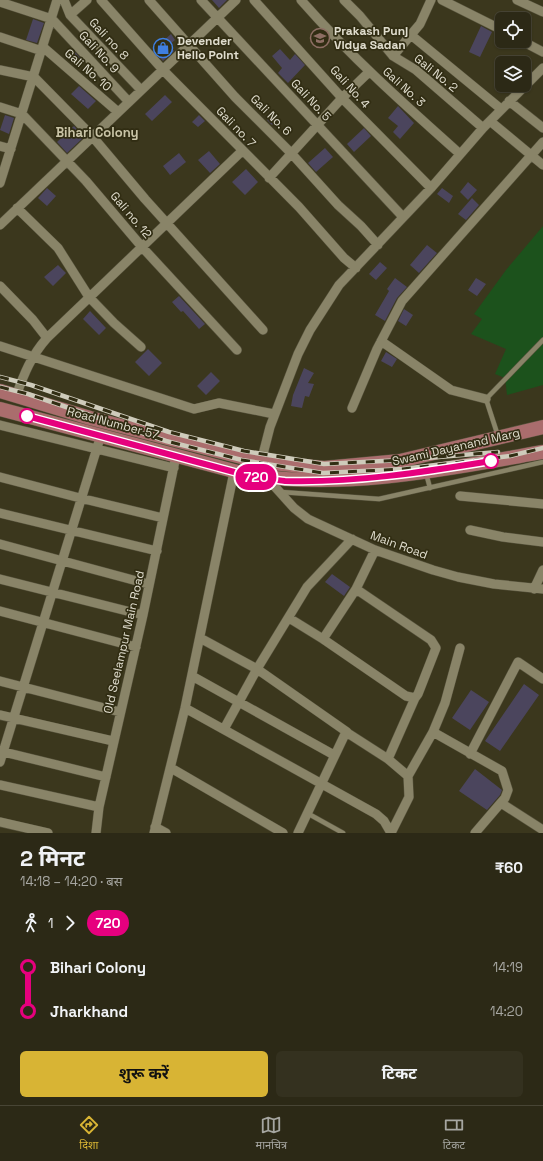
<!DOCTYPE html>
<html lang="hi">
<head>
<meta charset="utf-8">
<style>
	:root { --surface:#2c2916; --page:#34311f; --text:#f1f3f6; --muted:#a6a6a1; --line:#484535; --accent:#d8b434 }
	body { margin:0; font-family:"Space Grotesk","Noto Sans Devanagari",sans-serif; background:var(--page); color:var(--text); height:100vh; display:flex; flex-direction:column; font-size:15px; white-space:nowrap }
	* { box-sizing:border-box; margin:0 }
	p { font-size:13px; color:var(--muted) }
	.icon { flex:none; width:22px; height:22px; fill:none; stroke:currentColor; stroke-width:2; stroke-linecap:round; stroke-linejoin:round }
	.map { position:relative; height:833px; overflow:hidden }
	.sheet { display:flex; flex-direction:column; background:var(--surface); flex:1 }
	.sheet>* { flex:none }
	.badge { padding:0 8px; border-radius:13px; font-size:14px; line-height:26px }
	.buttons { position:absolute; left:495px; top:12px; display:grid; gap:8px }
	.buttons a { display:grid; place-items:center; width:36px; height:36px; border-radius:6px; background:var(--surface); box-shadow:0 1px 3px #0004,0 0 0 1px var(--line); font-size:20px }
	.map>.badge { position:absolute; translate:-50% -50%; box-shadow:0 0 0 2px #fff }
	.legs { display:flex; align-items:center; gap:6px; height:44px; padding:0 20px; font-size:13px }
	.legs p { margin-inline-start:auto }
	.headline { display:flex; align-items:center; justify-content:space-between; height:68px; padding:0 20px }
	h1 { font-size:22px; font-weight:700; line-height:30px }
	.cta { display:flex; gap:8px; margin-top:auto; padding:8px 20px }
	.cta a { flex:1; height:46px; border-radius:6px; background:var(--accent); color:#111; font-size:16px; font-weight:700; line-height:46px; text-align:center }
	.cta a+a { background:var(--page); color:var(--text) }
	ul { padding:0 20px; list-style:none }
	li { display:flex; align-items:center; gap:14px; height:44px; font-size:15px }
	li i { display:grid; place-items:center; width:6px; height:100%; margin:0 5px; background:currentColor }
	li i::after { content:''; width:10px; height:10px; margin:-5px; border:3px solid; border-radius:50%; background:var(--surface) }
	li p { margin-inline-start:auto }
	li:first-child i { background:linear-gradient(#0000 50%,currentColor 0) }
	li:last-child i { background:linear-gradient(currentColor 50%,#0000 0) }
	.dock { display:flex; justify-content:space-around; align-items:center; height:56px; border-top:1px solid var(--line); background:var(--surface); font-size:11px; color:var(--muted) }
	.dock a { display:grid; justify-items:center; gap:2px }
	.dock .on { color:var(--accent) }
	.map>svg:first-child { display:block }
	.green { fill:#1c521c }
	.building { fill:#4b455d }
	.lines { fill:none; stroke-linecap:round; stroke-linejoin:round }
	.service-casing { stroke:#57533d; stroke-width:5.5 }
	.minor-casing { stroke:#57533d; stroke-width:10 }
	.primary-casing { stroke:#57533d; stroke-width:15 }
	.service { stroke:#898468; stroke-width:4.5 }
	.minor { stroke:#898468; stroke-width:9 }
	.primary { stroke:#aa6d6d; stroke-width:14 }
	.rail-casing { stroke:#cecbbb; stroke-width:4.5 }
	.rail { stroke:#312d13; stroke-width:3; stroke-dasharray:9; stroke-linecap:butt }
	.line-1-casing { stroke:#fff; stroke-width:9 }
	.line-1 { stroke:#e6007e; stroke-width:6 }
	.stop-1-dot { fill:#fff; stroke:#e6007e; stroke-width:2 }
	.labels { text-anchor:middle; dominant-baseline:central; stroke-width:3.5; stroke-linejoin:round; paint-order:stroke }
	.poi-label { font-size:12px; font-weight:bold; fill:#e0ddce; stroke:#312d13; text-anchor:start }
	.street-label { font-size:12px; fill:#e0ddce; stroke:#312d13 }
	.neighbourhood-label { font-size:13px; font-weight:bold; fill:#c9c4a6; stroke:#312d13 }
</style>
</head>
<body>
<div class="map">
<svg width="543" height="833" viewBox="0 0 543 833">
	<rect width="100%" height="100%" fill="#3b371d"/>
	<!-- green -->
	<path class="green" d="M543 226V385L507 395 505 378 495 374 506 349 471 334 482 319 474 314 506 270Z"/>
	<!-- building -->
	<path class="building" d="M212 0H227L219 8Z
		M33 19 44 23 37 43 26 40Z
		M481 26 492 32 480 57 469 52Z
		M171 34 175 40 169 45 174 51 163 61 153 50Z
		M280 49 290 60 295 54 305 65 288 83 278 73 282 68 272 56Z
		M75 52 83 61 77 67 69 58Z
		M79 86 96 101 88 109 71 94Z
		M165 95 172 102 152 121 145 114Z
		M398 106 414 123 400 139 393 132 398 126 388 118Z
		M273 114 280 119 272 125 267 120Z
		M5 115 14 118 9 134 0 130Z
		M199 115 205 121 198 127 192 122Z
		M74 126 84 137 67 153 57 142Z
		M364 128 371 136 354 152 347 144Z
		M325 148 333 157 316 172 308 163Z
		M209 151 220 164 210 173 198 160Z
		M179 153 186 162 170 175 163 166Z
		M246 169 258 182 245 195 232 182Z
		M468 182 477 190 468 200 460 192Z
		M47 188 56 196 47 206 38 198Z
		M442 188 453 196 449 203 437 194Z
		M472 198 479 205 466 220 458 214Z
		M427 245 437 253 419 273 410 265Z
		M380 262 387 268 376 280 369 274Z
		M58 265 66 273 53 286 44 277Z
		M395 278 407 287 397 298 385 321 375 315 389 291 387 289Z
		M476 278 486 284 477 296 468 290Z
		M179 296 205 324 199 329 183 311 181 312 172 302Z
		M404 309 413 315 406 326 398 321Z
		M90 311 106 328 99 335 83 319Z
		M148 349 162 363 149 376 135 362Z
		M386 352 397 359 392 367 381 361Z
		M304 368 314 373 308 383 314 384 309 397 305 396 302 408 291 406 293 395Z
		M211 372 220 381 206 395 197 386Z
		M332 574 350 587 344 596 325 582Z
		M524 684 539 695 500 751 485 741Z
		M471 690 489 702 470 730 452 718Z
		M475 769 502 790 500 795 487 810 459 791Z"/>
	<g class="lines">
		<!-- service casing -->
		<g class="service-casing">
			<path id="service" d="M498 436 486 399 543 340
				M426 473 430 488
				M281 492 379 499 543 462
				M307 813 343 833"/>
		</g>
		<!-- minor casing -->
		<g class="minor-casing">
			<path id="minor" d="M64 0 70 15 141 90
				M101 0 163 70 299 207 344 258 356 268
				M149 0 235 97 291 153 338 205 361 226 378 245
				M201 0 403 217
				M254 0 342 98 431 188
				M301 0C350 56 405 105 460 154
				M344 0 360 16 393 56 416 70 483 128
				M442 0 502 30
				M517 0 543 12
				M0 2 52 19 129 102
				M70 15 87 0
				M411 35 501 109
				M0 37 42 51
				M522 41 543 52
				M43 47 118 112
				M393 56 420 24 431 0
				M0 70 34 77 92 136 145 199 263 330
				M509 101 543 128
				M0 107 22 114 86 181 142 247 237 350
				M490 121 543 165
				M0 146 11 149
				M269 178 342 98 369 72
				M0 183 57 0
				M17 208 58 248 89 297 114 323 141 347
				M0 225 236 0
				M0 286 33 320 47 338
				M381 341 451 390 486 399
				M0 346 194 409 219 403 274 414
				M16 396C24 374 31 356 47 338L242 151
				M352 408 377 349 402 301 543 142
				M0 425 174 468
				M261 462 270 427 298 354 310 330 339 285 431 188 483 128 543 68
				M0 477 80 498 163 518
				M267 478 294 508 308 519 375 550 433 570 458 577 494 584 543 589
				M460 496 543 504
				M0 513 157 551
				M470 530 503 537 543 542
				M0 544 148 584
				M0 579 143 615
				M356 589 431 640 436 648 418 694 415 698 388 759
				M534 589 543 570
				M0 611 136 647
				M289 618 323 639 406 696 415 698
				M200 638 257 669 347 732
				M323 639 356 589 375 550
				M192 676 334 755
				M0 681 120 712
				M185 708 376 814 384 821 391 833
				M0 715 113 741
				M224 729 257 669 307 587 352 539
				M433 732 502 771 508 790 505 798 475 833
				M0 751 106 777
				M470 754 518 662 543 679
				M0 762 101 435
				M171 768 283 833
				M0 785 99 807
				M501 803 543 830
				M0 822 48 833
				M155 827 166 833
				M96 833 99 807 143 615 176 456
				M154 833 185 708 234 472
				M298 833 346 732 388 759 408 776
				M391 833 409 797 408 776 433 732 445 703 460 648"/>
		</g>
		<!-- primary casing -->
		<g class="primary-casing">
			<path id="primary" d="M0 391 90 418 261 462 324 468 400 461 543 427
				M0 409 249 475C347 490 447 469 543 452"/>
		</g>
		<!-- service -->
		<use href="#service" class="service"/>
		<!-- minor -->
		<use href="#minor" class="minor"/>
		<!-- primary -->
		<use href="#primary" class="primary"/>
		<!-- rail casing -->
		<g class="rail-casing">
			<path id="rail" d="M0 377 31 385 169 432 244 451 324 464 403 460 498 452
				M0 387 28 394 166 441 242 460 323 473 403 469 510 456 543 448"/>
		</g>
		<!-- rail -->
		<use href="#rail" class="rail"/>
	</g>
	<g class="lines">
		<!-- line-1 casing -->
		<g class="line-1-casing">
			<path id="line-1" d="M27 416 249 476C261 477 274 480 285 481 355 483 424 472 491 461"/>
		</g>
		<!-- line-1 -->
		<use href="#line-1" class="line-1"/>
	</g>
	<!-- icons -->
	<defs>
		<g id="school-ring" transform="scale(1)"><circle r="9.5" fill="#312d13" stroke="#8d6e63" stroke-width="1.5"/><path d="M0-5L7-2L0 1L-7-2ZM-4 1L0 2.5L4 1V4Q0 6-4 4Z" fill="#8d6e63"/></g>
		<g id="shop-ring" transform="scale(1)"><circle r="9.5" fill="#312d13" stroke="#3f7fe0" stroke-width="1.5"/><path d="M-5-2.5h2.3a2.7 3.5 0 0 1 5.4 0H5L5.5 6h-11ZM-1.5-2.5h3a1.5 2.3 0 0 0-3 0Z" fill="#3f7fe0"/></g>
	</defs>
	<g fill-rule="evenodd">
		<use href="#school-ring" x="320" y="38"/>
		<use href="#shop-ring" x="163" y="48"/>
	</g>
	<!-- markers -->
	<g class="stop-1-dot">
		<circle cx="27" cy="416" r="7"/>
		<circle cx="491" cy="461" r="7"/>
	</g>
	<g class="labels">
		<!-- poi labels -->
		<g class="poi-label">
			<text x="334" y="31">Prakash Punj<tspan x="334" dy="14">Vidya Sadan</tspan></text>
			<text x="177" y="41">Devender<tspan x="177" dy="14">Hello Point</tspan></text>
		</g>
		<!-- street labels -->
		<g class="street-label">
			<text transform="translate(109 39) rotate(47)">Gali no. 8</text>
			<text transform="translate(99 52) rotate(47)">Gali No. 9</text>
			<text transform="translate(88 70) rotate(41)">Gali No. 10</text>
			<text transform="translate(436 73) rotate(39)">Gali No. 2</text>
			<text transform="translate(350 87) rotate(48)">Gali No. 4</text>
			<text transform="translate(404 87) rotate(42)">Gali No. 3</text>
			<text transform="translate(311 100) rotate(47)">Gali No. 5</text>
			<text transform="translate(271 115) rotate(45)">Gali No. 6</text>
			<text transform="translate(236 127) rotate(46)">Gali no. 7</text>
			<text transform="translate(131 215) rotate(50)">Gali no. 12</text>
			<text transform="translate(113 423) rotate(15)">Road Number 57</text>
			<text transform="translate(456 447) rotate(-13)">Swami Dayanand Marg</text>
			<text transform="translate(399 545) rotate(20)">Main Road</text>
			<text transform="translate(124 642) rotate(-77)">Old Seelampur Main Road</text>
		</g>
		<!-- neighbourhood labels -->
		<g class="neighbourhood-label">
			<text x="97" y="132">Bihari Colony</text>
		</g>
	</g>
</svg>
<div class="buttons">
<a><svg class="icon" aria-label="locate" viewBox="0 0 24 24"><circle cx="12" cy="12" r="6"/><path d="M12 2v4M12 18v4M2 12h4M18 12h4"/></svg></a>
<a><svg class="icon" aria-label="layers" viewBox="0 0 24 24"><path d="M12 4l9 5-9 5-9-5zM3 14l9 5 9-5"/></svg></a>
</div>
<b class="badge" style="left:256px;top:477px;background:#e6007e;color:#fff">720</b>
</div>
<section class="sheet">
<div class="headline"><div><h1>2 मिनट</h1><p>14:18 – 14:20 · बस</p></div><b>₹60</b></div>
<div class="legs"><svg class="icon" aria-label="walk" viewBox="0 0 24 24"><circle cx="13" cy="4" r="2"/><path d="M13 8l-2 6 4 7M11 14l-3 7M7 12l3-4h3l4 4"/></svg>1<svg class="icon" aria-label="forward" viewBox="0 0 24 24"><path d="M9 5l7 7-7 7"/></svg><b class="badge" style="background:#e6007e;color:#fff">720</b></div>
<ul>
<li><i style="color:#e6007e"></i><b>Bihari Colony</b><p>14:19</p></li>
<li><i style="color:#e6007e"></i><b>Jharkhand</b><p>14:20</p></li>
</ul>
<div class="cta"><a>शुरू करें</a><a>टिकट</a></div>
</section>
<nav class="dock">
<a class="on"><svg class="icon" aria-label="directions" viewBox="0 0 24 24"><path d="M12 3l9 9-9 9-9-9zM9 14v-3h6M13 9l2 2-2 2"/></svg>दिशा</a>
<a><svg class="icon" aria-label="map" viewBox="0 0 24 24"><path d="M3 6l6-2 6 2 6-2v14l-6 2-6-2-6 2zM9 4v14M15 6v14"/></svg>मानचित्र</a>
<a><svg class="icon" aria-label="tickets" viewBox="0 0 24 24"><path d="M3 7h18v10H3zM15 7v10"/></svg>टिकट</a>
</nav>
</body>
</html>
